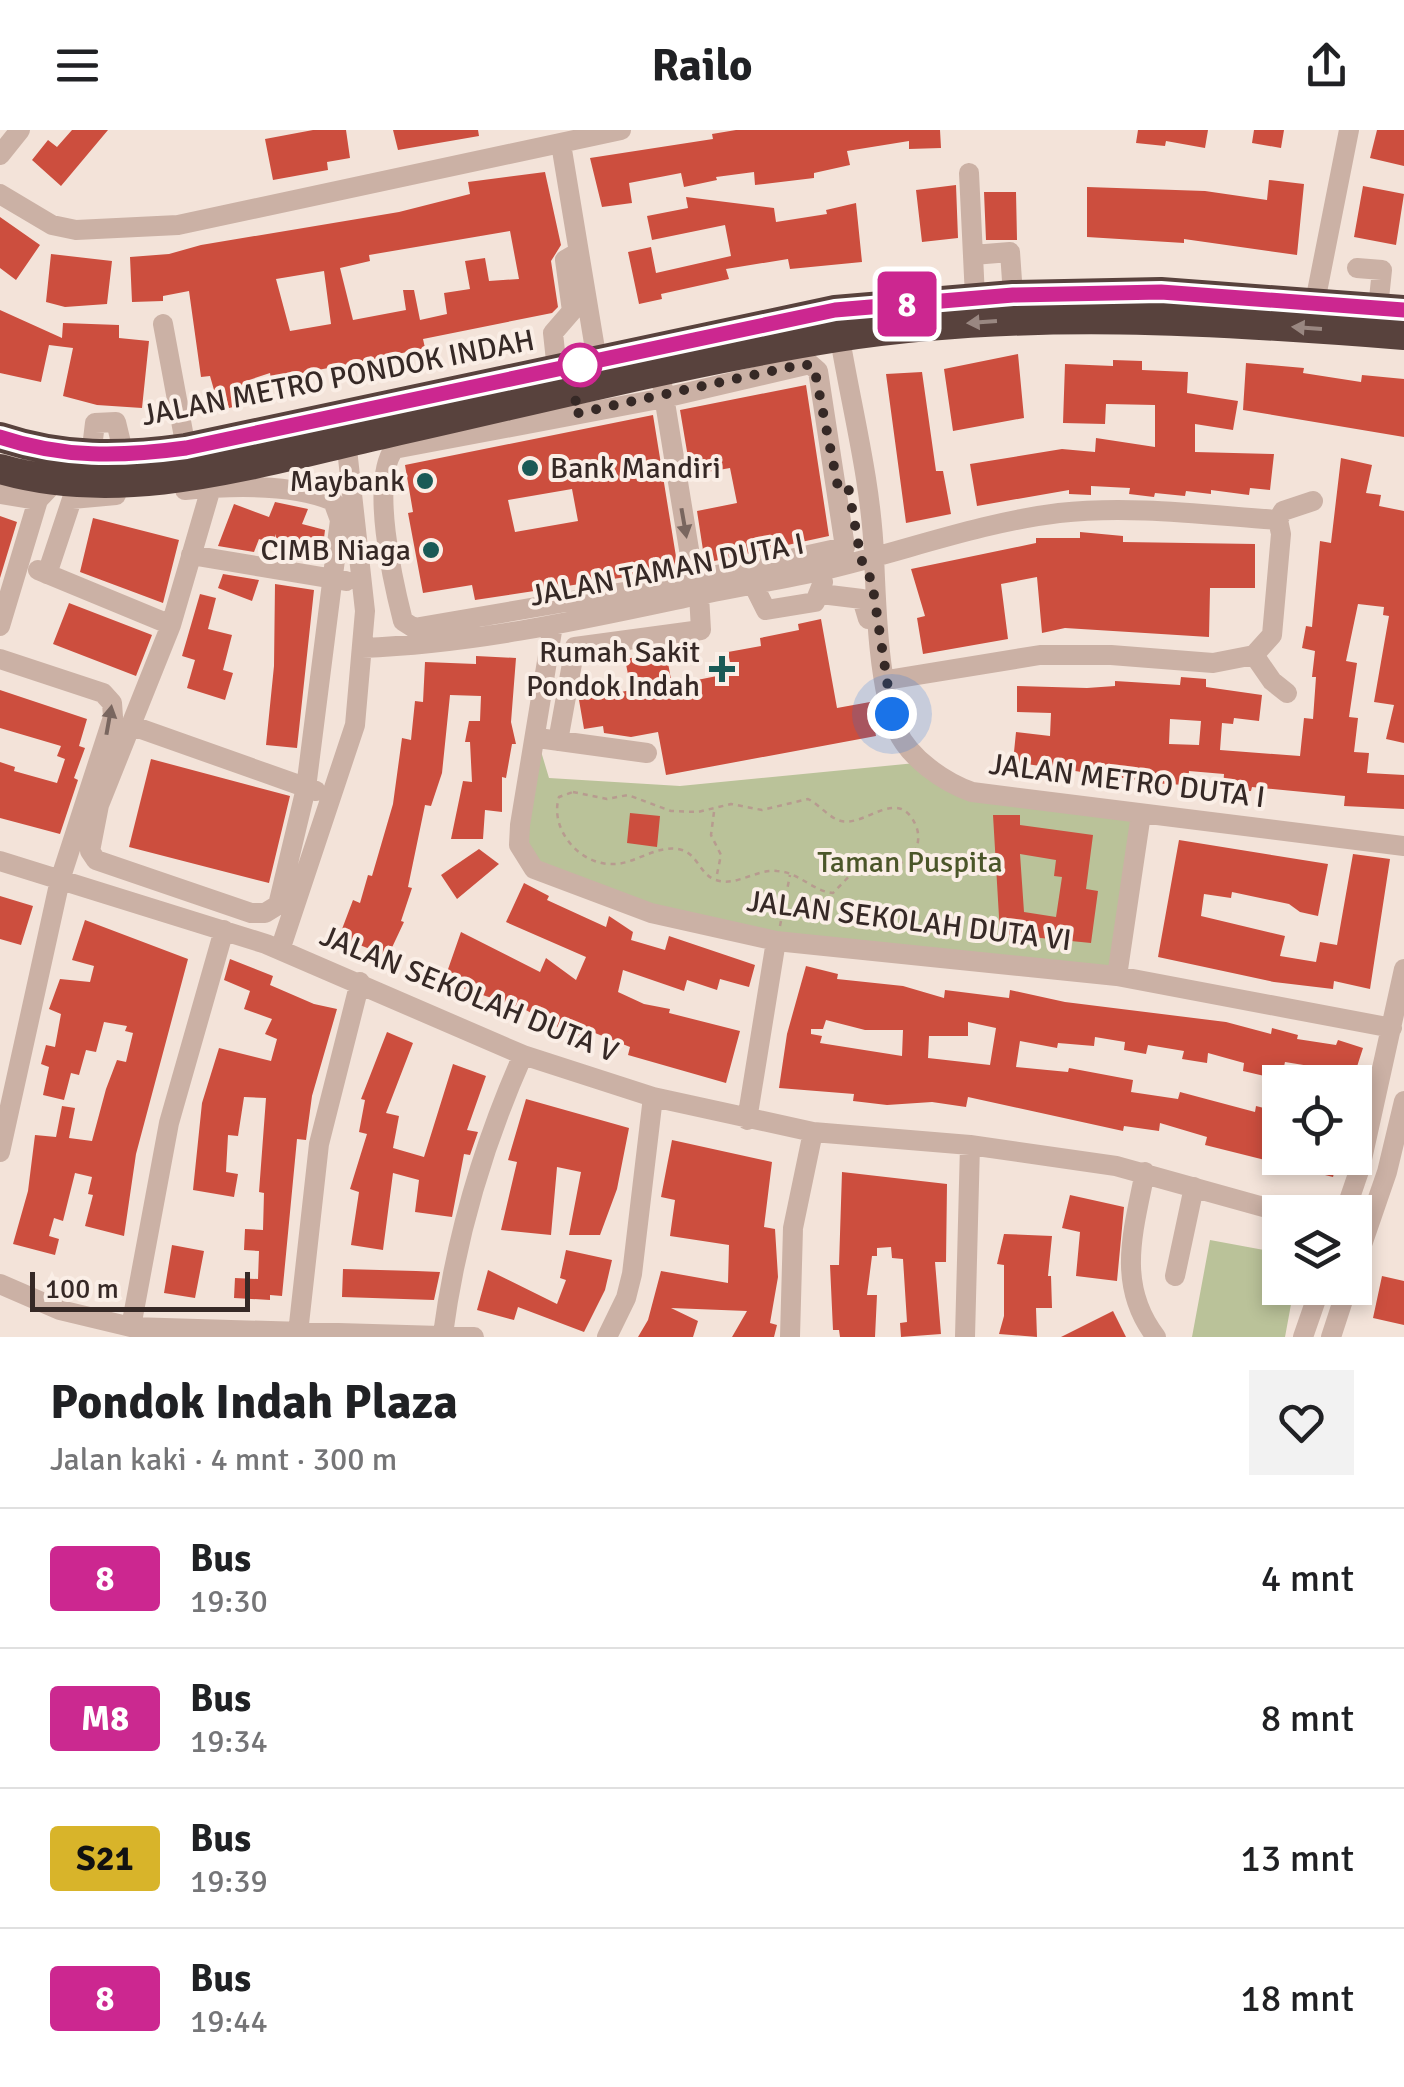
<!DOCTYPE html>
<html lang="id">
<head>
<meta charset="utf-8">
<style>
	:root { --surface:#fff; --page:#f2f2f2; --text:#202124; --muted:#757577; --line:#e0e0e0 }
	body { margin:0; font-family:Signika,sans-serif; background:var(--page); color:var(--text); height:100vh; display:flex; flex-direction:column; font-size:38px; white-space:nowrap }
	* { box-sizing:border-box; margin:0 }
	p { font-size:32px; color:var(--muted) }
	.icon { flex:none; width:55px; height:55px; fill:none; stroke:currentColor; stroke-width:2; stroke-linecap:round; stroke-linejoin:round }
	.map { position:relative; height:1207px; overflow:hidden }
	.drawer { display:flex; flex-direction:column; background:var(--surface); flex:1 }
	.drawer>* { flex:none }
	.badge { padding:0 20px; border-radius:8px; font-size:35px; line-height:65px }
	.buttons { position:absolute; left:1262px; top:935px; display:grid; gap:20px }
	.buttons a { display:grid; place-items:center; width:110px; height:110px; border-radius:0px; background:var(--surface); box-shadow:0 5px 15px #0003; font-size:50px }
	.scale { position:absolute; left:30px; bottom:25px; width:220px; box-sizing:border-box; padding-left:10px; border:5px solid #362926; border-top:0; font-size:28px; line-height:35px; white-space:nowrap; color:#362926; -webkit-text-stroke:8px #faeee6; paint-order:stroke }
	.you { position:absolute; width:50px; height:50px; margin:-25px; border:8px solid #fff; border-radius:50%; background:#1a73e8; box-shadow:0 0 0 15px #1a73e833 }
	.map>.badge { position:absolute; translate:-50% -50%; box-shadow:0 0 0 5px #fff }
	.round { display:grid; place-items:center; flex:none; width:105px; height:105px; border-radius:0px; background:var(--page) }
	.head { display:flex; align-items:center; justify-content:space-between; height:170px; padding:0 50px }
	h1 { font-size:48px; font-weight:800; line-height:75px }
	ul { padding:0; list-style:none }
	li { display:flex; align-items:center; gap:30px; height:140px; padding:0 50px; border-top:2px solid var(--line) }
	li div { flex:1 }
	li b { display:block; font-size:38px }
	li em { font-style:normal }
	li .badge { min-width:110px; font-weight:700; text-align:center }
	header { display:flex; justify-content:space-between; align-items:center; height:130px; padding:0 50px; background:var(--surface); font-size:45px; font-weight:800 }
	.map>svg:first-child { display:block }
	.green { fill:#bac299 }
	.building { fill:#cc4e3e; fill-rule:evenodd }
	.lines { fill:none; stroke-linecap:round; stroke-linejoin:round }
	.path { stroke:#b79b8f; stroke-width:2.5; stroke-dasharray:5 5; stroke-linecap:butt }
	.minor { stroke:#cbb1a5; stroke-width:20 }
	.highway { stroke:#58423d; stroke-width:30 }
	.oneway { fill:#998781 }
	.oneway2 { fill:#79665f }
	.line-casing { stroke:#fff; stroke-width:22 }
	.line { stroke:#cc2790; stroke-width:15 }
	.walk { stroke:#362926; stroke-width:10; stroke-dasharray:0 18 }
	.stop-dot { fill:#fff; stroke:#cc2790; stroke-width:5 }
	.poi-dot { fill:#1a5a56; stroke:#faeee6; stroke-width:4 }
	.labels { text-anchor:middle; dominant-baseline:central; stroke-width:8; stroke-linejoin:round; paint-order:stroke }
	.street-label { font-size:30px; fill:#362926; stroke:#faeee6 }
	.poi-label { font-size:30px; fill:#362926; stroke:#faeee6; text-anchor:end }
	.park-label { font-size:30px; fill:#4b5629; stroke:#faeee6 }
</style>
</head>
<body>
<header><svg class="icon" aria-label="menu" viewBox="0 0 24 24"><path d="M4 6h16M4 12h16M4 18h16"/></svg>Railo<svg class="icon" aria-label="share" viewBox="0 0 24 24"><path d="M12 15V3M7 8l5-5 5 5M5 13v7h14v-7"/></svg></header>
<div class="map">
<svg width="1404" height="1207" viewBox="0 0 1404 1207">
	<rect width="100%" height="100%" fill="#f3e3d9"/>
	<!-- green -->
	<path class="green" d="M537 608 549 648 680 656 926 632 966 657 1145 681 1120 849 782 811 651 782 535 738 521 695Z
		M1210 1110 1280 1123V1158H1294L1285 1207H1192Z"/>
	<!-- building -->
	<path class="building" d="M72 0H108L61 56 32 30 48 10 57 17Z
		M313 0H346L350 28 327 32 328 40 273 50 265 9Z
		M393 0H478L479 6 398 20Z
		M736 0H940L941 18 909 19V11L847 21 850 35 814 43V48L755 55 754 42 716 47 717 50 684 57 681 43 629 53 632 73 602 77 590 28 713 9 712 4Z
		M1138 0H1208L1205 18 1166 11 1165 16 1136 13Z
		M1254 0H1284L1281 18 1252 13Z
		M1377 0H1404V36L1370 28Z
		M545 42 561 115 551 131 558 177 552 183 423 209 425 218 375 229 271 249 270 243 243 252 246 274 229 278 224 259 214 260 210 246 201 247 189 161 163 166V171L132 172 130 127 169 124 201 115 399 82 470 64 468 52ZM510 101 519 149 489 151 485 128 465 131 470 159 444 163 447 184 420 190 414 160H403L406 180 353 190 340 138 370 131 369 125ZM324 141 331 194 290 201 276 149Z
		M1269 50 1304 54 1297 125 1184 109V113L1087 107V57L1205 61 1267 70Z
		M956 55 958 108 922 112 916 60Z
		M1363 56 1404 64 1396 115 1354 107Z
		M984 62H1016L1017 110H986Z
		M686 67 774 78 776 92 827 84 826 80 856 73 862 132 790 139 788 129 726 139 729 149 661 164 662 169 639 174 628 122 651 117 656 143 731 126 725 95 652 110 647 86 688 78Z
		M0 87 40 115 16 150 0 138Z
		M51 124 112 131 107 174 65 177 46 172Z
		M0 180 62 208 63 193 119 195V208L149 211 142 278 97 275 63 266 73 218 49 215 41 252 0 243Z
		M1018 224 1024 288 953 301 944 239Z
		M1113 230 1142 231V240L1188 242 1187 263 1238 271 1233 300 1195 294V322L1274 324 1270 360 1250 358 1249 365 1211 360V364L1186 361 1185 366 1155 363 1154 367 1129 364 1130 358 1091 356V365L1069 364V360L977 376 970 334 1062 319 1095 322 1096 308 1155 317V275L1106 274 1105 294 1063 293 1065 234 1113 236Z
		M1246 233 1304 238 1303 243 1361 252 1362 245 1404 249V307L1243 280Z
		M922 242 936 341H943L951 384 906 393 886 244Z
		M806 255 829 406 705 433 697 381 737 373 730 338 691 345 680 280Z
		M653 285 678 439 475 470 472 455 423 463 408 383 413 382 405 335ZM572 359 578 391 515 402 508 370Z
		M1341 328 1372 335 1366 363 1381 365 1379 376 1404 381V613L1386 609 1394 575 1374 572 1389 486 1383 485 1384 477 1358 474 1346 531 1357 533 1349 587 1358 588 1354 622 1369 623 1367 643 1404 645V679L1344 676 1345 666 1252 657 1251 661 1223 659 1224 644 1189 641 1188 655 1165 654 1013 632 1016 602 1050 606 1051 583 1017 582V556L1087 558 1115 556V551L1180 555 1181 547 1206 549V557L1262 565 1259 591 1234 588 1233 594 1222 593 1220 620 1300 626 1304 588 1313 589 1316 547H1312L1315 521 1302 518 1306 496 1312 497 1320 411 1331 413ZM1170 589 1201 591 1199 615 1169 614Z
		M275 372 308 379 302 394 325 400 321 433 294 428 295 424 276 416V404L273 414 259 409 254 422 218 416 234 374 269 387Z
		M0 386 17 392 0 448Z
		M93 388 179 410 163 473 80 442Z
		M1080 402 1123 406V412L1255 414V458H1210L1209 507 1065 498 1042 503 1037 447 1001 454 1008 509 923 524 917 488 925 486 911 439 1036 413V408H1080Z
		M223 444 259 450 252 471 218 458Z
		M275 454 314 460 297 618 266 615 274 536Z
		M200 464 216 468 208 499 232 505 223 540 233 543 225 570 187 558 195 530 182 526Z
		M69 473 152 505 136 546 53 514Z
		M821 489 837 578 870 572 876 606 666 645 658 602 631 607 604 603 603 596 584 599 579 570 631 560 625 529 666 522 672 555 732 543 728 522 761 516 760 508 799 500 798 494Z
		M476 526 516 528 511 592 516 614H512L506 648 502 647V682L485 680 483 709H451L463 651 472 652 470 612H465L469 591H480L481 566 450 565 442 643 431 676 425 675 408 757 412 758 401 791 404 792 388 826 339 807 353 770 360 773 368 745 372 746 393 674 402 608 411 610 415 571 423 572 425 532 476 534Z
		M0 560 87 589 79 616 85 618 74 648 78 650 60 704 0 688V632L15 637 14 641 57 653 65 629 57 626 61 616 0 598Z
		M151 629 290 666 269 753 129 717Z
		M630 683 660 686 657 717 627 713Z
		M993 685H1020V695L1093 705 1086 759 1098 761 1091 813 1000 804ZM1020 724 1056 730 1054 746 1062 747 1056 787 1024 782Z
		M1179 710 1328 734 1318 786 1300 782 1289 774 1232 762 1231 768 1204 764 1201 786 1285 806 1280 826 1316 832 1320 812 1337 815 1353 724 1390 729 1370 859 1334 851 1333 859 1274 852 1158 827Z
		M479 719 499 734 457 769 441 745Z
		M524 753 549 766 547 770 606 797 609 786 633 802 631 810 665 820 669 806 755 835 749 857 720 849 717 860 687 850 684 861 623 840 618 862 644 874 670 879 669 883 740 901 726 953 628 925 630 917 585 899 582 907 562 900 524 879 465 859 446 845 461 802 540 842 546 828 576 850 586 827 506 792Z
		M0 766 33 776 21 815 0 809Z
		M85 790 188 829 136 1024 124 1106 85 1096 93 1065 88 1064 92 1047 75 1043 63 1091 54 1088 49 1106 59 1109 55 1125 13 1114 28 1061 35 1005 56 1007 62 976 75 978 69 1008 92 1011 106 959 117 930 126 932 133 903 125 901 127 896 104 892 96 922 86 920 79 945 71 943 64 970 43 965 49 937 41 934 46 915 55 917 61 884 49 879 60 849 90 852 94 836 72 830Z
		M230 829 273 846 270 855 314 874 337 879 312 966 306 1010 297 1009 282 1166 270 1165V1170L234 1168 235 1148 258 1149 259 1121 244 1120 245 1099 263 1100 264 1063 259 1062 266 968 244 967 238 1006 228 1005 226 1042 238 1044 234 1067 193 1060 202 973 219 918 271 931 277 909 265 904 272 889 244 879 250 861 224 850Z
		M806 836 838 844 837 849 903 856 944 868 945 860 1009 868 1010 860 1065 872 1226 892 1271 904 1272 898 1298 905 1297 909 1336 915 1338 910 1363 918 1352 952H1347L1326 945 1328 939 1285 932 1281 950 1243 941 1244 933 1208 923 1207 933 1182 929 1184 921 1148 915 1146 924 1124 920 1125 912 1095 907 1094 916 1058 913 1057 918 1020 911 1016 937 1068 942 1069 938 1133 950 1131 962 1178 969 1180 962 1255 982 1256 976 1280 982V1028H1338L1333 1047 1205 1015 1207 1007 1160 993 1159 1001 1124 996 1123 1001 968 967 966 977 932 972 887 975 853 971 854 964 779 958 787 904ZM826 890 865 900H903L902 926 820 913 822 906 811 904V899H823ZM968 892 996 898 990 935 928 928 929 906H968Z
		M387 902 413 913 386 983 399 986 393 1018 424 1027 453 934 486 946 467 1000 478 1002 470 1025 464 1024 452 1087 415 1082 419 1050 393 1043 383 1120 351 1115 359 1062 350 1059 367 1004 359 1002 365 970 361 969Z
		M526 969 629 998 617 1059 600 1105H569L581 1042 557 1037 551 1105 501 1100 517 1032 508 1030Z
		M672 1010 772 1032 764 1097 775 1099 778 1147 770 1193 777 1195 774 1207H732L747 1181 671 1178 698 1191 693 1207H638L648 1190 661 1141 728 1153 729 1115 670 1106 675 1070 661 1067Z
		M842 1042 947 1054 946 1132H935L941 1204 901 1207 900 1193 907 1192 903 1129 892 1128 891 1117 877 1118V1126H872L867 1165H877L875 1207H840L839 1200H833L830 1135H839Z
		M1070 1065 1124 1077 1117 1151 1076 1146 1080 1102 1062 1098Z
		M1004 1104 1052 1106 1048 1146H1051L1052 1178H1036L1037 1207 999 1204 1004 1186V1135L997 1134Z
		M172 1115 204 1121 195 1168 164 1163Z
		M566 1120 612 1130 605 1160 584 1202 518 1177 514 1190 477 1180 488 1140 557 1174 566 1150 560 1148Z
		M343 1139 416 1141 440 1142 434 1170 342 1167Z
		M1382 1146 1404 1151V1195L1373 1188Z
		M1113 1181 1126 1207H1061Z"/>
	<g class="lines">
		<!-- path -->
		<path class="path" d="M573 662 607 669 628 665 671 681 698 682 731 674 762 680 808 669C820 675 829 688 841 691 866 697 899 655 916 696 919 703 919 711 916 719 906 742 878 732 859 736L833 763C812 761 799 742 777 741 756 739 736 757 716 750 700 745 698 725 682 720 658 713 636 734 614 734 580 736 549 699 559 667Z
			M714 682 711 705 721 725 716 749
			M780 796 790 745"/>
		<!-- minor -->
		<path class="minor" d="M561 14 597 231
			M0 25 20 0
			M969 43 975 167
			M0 64 52 95 76 100 178 95 621 0
			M973 125 1010 122 1013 165
			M1357 138 1382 140 1378 178
			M1315 172 1349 0
			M163 194 186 318
			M838 197C850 272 871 349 874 425 876 472 878 556 897 600 909 628 944 652 972 662L1404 716
			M810 234 818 241 845 417 694 450 414 498 403 491C393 452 370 352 394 319L664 268Z
			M557 240 553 203 572 181 565 130 579 122
			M662 254 694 450
			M91 326 95 293 116 292 124 325
			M185 360C229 356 291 353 333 371L340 390 306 658 278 775 265 783H251L96 730 90 721 99 675 171 495 211 358V341
			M0 364 38 370
			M1278 390 1283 381 1313 371
			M191 425 346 451
			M38 440 171 495
			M47 444 72 369 116 365
			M753 454 766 480 815 472 823 452
			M821 464 862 469 868 489
			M553 495 520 695 519 715 534 739 651 783 776 811 1117 846 1392 898
			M0 496 38 370 55 352
			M362 518C468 514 572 492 675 470 725 459 775 451 824 440 902 422 978 393 1059 383 1131 375 1206 385 1278 390L1281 404 1272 505 1254 525 1213 533 1111 525H1040L887 550
			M1254 525 1272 551 1287 563
			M0 529 103 563 112 573 113 587 60 750 0 1022
			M130 595 316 661
			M545 609 647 623
			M558 611 575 517 701 500 699 465
			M0 731 266 814 523 925 653 967 813 1002 970 1015 1116 1036 1278 1081 1305 1082
			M280 820 355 595 365 481 345 301
			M1117 846 1141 684
			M747 990 776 811
			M1145 1042C1133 1102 1116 1155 1156 1207
			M1345 1082 1360 1038 1404 839
			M1355 1135 1387 1042 1404 971
			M1175 1146 1194 1057
			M0 1154 60 1180 131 1197 474 1207
			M131 1197 169 993 224 800
			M298 1203 319 1014 360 852
			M443 1204C456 1106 483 1015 523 925
			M607 1207 626 1168 632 1144 653 967
			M790 1207 793 1098 813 1002
			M965 1207 970 1015
			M1303 1207 1320 1158
			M1331 1207 1347 1158"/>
		<!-- highway -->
		<path class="highway" d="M0 307C63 328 120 327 186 318L835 180 1013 165 1161 162 1404 180
			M0 339C127 376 261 331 387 303 536 270 687 231 838 207 1026 178 1215 190 1404 205"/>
	</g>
	<!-- one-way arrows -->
	<defs><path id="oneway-solid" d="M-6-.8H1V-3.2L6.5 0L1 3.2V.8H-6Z" transform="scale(2.5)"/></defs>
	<g class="oneway">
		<use href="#oneway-solid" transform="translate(982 192) rotate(176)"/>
		<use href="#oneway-solid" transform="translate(1307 198) rotate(-176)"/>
	</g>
	<g class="oneway2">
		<use href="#oneway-solid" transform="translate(684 393) rotate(80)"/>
		<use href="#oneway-solid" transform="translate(109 590) rotate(-80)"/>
	</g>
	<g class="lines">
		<!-- line casing -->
		<g class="line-casing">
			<path id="line" d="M0 307C63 328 120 327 186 318L835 180 1013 165 1161 162 1404 180"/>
		</g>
		<!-- line -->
		<use href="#line" class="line"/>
		<!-- walk -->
		<path class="walk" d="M580 235 574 284 804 234 814 237 838 357 848 356 861 429 872 452 892 584"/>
	</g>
	<!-- markers -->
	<circle class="stop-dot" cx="580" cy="235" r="20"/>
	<g class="poi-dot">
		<circle cx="530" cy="338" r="10"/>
		<circle cx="425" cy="351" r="10"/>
		<circle cx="431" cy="420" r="10"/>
		<path d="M717 524h10v10h10v10h-10v10h-10v-10h-10v-10h10z"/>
	</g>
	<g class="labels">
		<!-- street labels -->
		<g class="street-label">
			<text transform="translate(338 248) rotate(-11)">JALAN METRO PONDOK INDAH</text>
			<text transform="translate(667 440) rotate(-11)">JALAN TAMAN DUTA I</text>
			<text transform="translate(1127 651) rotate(7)">JALAN METRO DUTA I</text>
			<text transform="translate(909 791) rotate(7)">JALAN SEKOLAH DUTA VI</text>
			<text transform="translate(469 864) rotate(22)">JALAN SEKOLAH DUTA V</text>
		</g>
		<!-- poi labels -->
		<g class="poi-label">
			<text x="550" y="338" text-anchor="start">Bank Mandiri</text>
			<text x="405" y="351">Maybank</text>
			<text x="411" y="420">CIMB Niaga</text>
			<text x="700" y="522">Rumah Sakit<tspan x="700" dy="34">Pondok Indah</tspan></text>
		</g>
		<!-- park labels -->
		<g class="park-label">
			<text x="910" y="732">Taman Puspita</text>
		</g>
	</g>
</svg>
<div class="buttons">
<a><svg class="icon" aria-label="locate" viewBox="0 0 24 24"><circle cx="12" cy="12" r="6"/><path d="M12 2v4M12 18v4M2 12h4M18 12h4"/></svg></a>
<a><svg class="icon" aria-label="layers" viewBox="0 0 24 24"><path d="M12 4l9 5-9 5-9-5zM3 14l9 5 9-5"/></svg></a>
</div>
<div class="scale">100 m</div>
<div class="you" style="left:892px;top:584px"></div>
<b class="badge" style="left:907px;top:174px;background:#cc2790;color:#fff">8</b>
</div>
<section class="drawer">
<div class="head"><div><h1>Pondok Indah Plaza</h1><p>Jalan kaki · 4 mnt · 300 m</p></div><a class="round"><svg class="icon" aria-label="heart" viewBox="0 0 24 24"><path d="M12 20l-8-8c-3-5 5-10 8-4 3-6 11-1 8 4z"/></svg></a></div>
<ul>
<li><span class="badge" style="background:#cc2790;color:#fff">8</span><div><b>Bus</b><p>19:30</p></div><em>4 mnt</em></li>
<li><span class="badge" style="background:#cb2990;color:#fff">M8</span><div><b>Bus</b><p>19:34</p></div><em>8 mnt</em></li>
<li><span class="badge" style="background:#d8b42a;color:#111">S21</span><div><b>Bus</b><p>19:39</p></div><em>13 mnt</em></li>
<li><span class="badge" style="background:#cc2790;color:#fff">8</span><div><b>Bus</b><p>19:44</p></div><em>18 mnt</em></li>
</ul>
</section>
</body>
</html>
